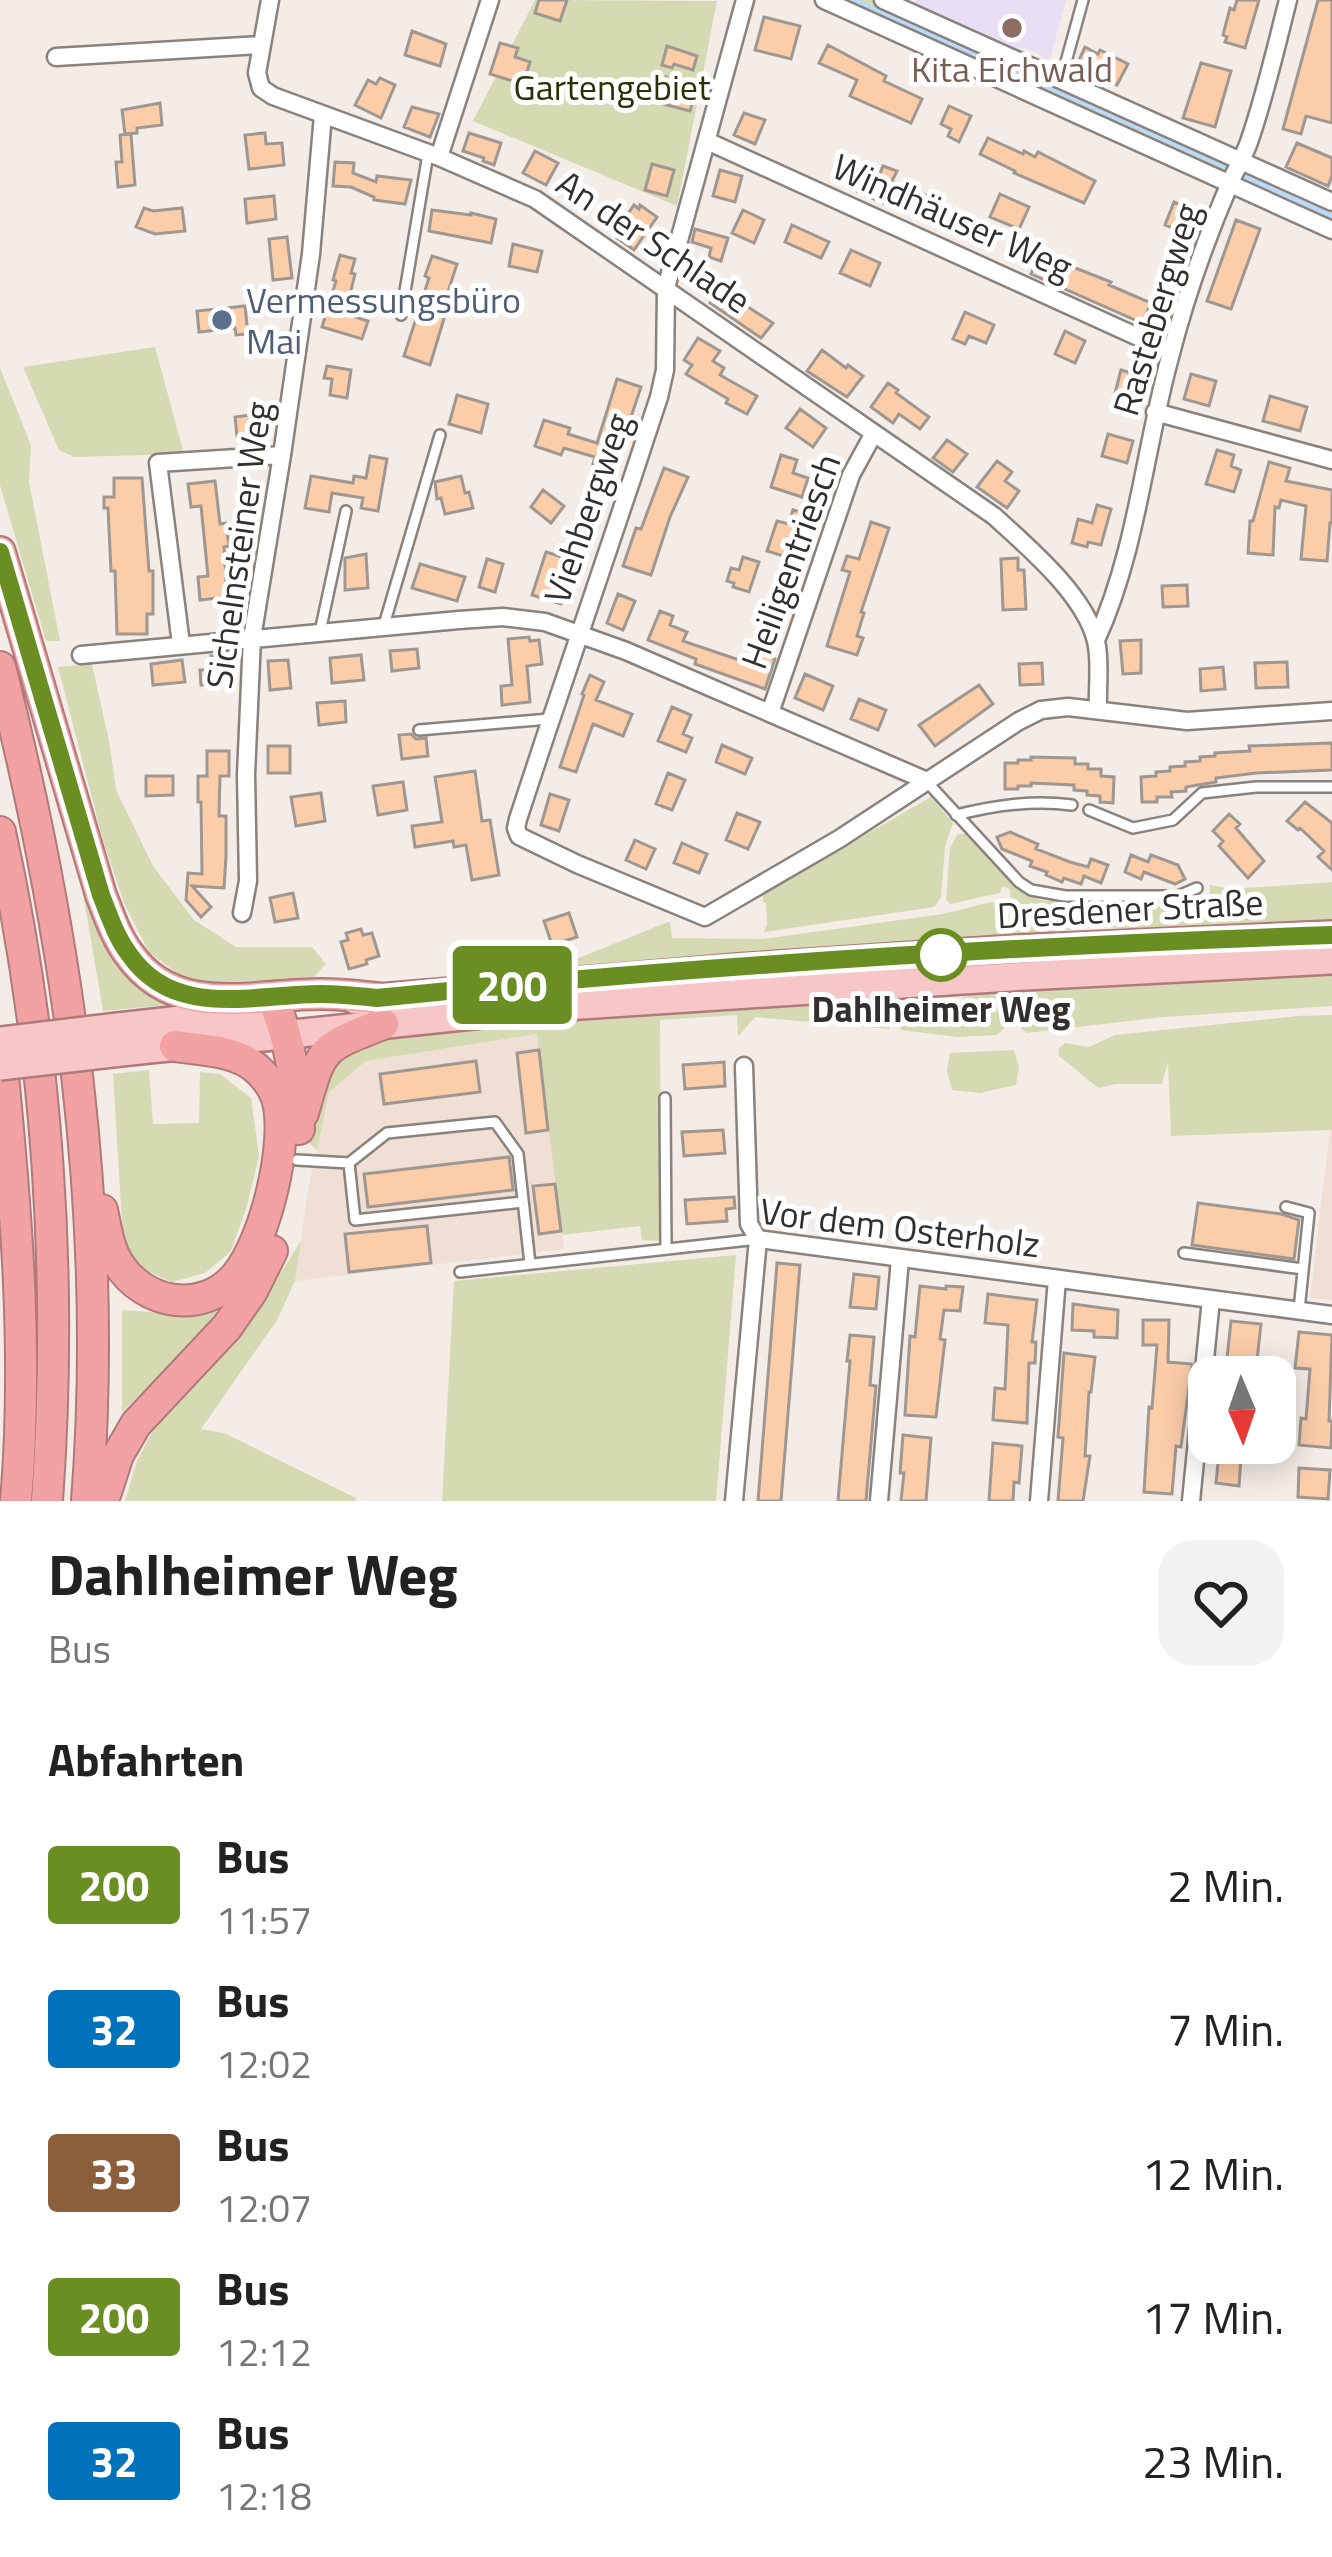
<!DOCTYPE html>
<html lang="de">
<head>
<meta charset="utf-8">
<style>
	:root { --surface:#fff; --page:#f2f2f2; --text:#222; --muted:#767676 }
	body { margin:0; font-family:"Titillium Web",sans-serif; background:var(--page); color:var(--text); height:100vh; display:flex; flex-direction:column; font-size:45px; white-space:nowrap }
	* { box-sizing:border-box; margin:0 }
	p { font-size:39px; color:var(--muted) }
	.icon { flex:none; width:66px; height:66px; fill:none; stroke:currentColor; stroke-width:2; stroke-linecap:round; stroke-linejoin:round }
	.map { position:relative; height:1501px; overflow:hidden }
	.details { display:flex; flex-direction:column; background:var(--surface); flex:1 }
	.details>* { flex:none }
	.badge { padding:0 24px; border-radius:9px; font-size:42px; line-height:78px }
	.needle { width:78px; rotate:178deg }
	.buttons { position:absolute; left:1188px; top:1356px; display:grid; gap:24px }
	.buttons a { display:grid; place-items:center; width:108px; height:108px; border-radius:24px; background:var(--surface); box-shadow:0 6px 30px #0003; font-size:60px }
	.map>.badge { position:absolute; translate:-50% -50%; box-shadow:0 0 0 6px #fff }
	h2 { padding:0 48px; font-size:45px; line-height:108px }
	.round { display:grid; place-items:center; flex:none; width:126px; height:126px; border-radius:36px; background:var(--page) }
	.overview { display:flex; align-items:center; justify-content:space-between; height:204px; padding:0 48px }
	h1 { font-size:57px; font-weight:700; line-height:90px }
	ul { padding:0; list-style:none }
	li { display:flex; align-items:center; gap:36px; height:144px; padding:0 48px }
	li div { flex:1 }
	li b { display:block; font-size:45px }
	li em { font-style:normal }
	li .badge { min-width:132px; font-weight:700; text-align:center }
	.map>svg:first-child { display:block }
	.built { fill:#efdfd5 }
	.education { fill:#e8dff5 }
	.green { fill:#d5dab3 }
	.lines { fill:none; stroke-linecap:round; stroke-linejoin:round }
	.stream { stroke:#b9dafa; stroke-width:4.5 }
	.building { fill:#fccda9; stroke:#9f9791; stroke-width:3 }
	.service-casing { stroke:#8a827d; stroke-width:14 }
	.minor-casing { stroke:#8a827d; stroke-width:21 }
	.primary-casing { stroke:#af7a79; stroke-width:32 }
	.motorway-casing { stroke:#af7a79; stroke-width:34 }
	.service { stroke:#fff; stroke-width:9 }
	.minor { stroke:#fff; stroke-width:16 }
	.primary { stroke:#f7c7c8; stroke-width:27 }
	.motorway { stroke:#f2a2a3; stroke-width:30 }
	.primary-bridge-casing { stroke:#af7a79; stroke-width:32; stroke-linecap:butt }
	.primary-bridge { stroke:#f7c7c8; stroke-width:27 }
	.line-casing { stroke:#fff; stroke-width:27 }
	.line { stroke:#6b8e23; stroke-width:18 }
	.education-dot { fill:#8d6e63; stroke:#fff; stroke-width:4.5 }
	.service-dot { fill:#5c6f8a; stroke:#fff; stroke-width:4.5 }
	.stop-dot { fill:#fff; stroke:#6b8e23; stroke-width:6 }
	.labels { text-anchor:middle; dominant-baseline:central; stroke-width:10; stroke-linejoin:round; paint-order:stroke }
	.education-label { font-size:36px; fill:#785e54; stroke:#fff }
	.park-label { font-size:36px; fill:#2d3005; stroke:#fff }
	.street-label { font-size:36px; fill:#322f2c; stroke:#fff }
	.service-label { font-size:36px; fill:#4e5e75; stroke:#fff; text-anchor:start }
	.stop-label { font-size:36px; font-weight:bold; fill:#322f2c; stroke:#fff }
</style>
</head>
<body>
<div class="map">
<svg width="1332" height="1501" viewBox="0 0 1332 1501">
	<rect width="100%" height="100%" fill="#f4ece6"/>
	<!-- built -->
	<path class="built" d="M538 1034 564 1249 295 1281 308 1190 329 1092 366 1061Z
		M1330 1130H1332V1300L1310 1298Z"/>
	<!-- education -->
	<path class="education" d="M916 0H1066L1048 66 1039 54 1025 48 1012 50 914 4Z"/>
	<!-- green -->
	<path class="green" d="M535 0 717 1 677 206 473 121Z
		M838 0H875L1227 161 1222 172Z
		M155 347 184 454 74 457 59 450 23 367Z
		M0 368 31 445 29 482 60 641H46L0 485Z
		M92 664 110 746 116 790 153 866 194 920 236 947H312L326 964 309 982 213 992 178 974 149 952 124 903 103 840 58 667Z
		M931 797 953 823 945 846 941 898 934 907 764 932 767 924 766 903 763 902 762 894Z
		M965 833 1016 887 1039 900 1065 902 1204 900 1210 895V885L1233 889 1332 882V924L1156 931C1126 927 1090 926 1060 931 1044 934 1029 939 1013 940L1010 889 1002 886 1000 893 950 904 946 899 950 848 957 835Z
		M90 892C107 947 114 975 167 1005L103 1011 83 893Z
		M991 902 998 903 1001 908 999 941 819 949 556 967 668 922H670L672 938 763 939 943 914Z
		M1332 971V1006L1163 1017 1026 1033 1016 1023V987Z
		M1004 988 1008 1024 997 1035 958 1037 901 1030 899 1022 906 1007 916 1010 920 1004 949 1005 961 1002 964 997Z
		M831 999 863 1006 898 1005 889 1029 755 1017 738 1037 737 1015 660 1020 661 1241 642 1240 640 1226 562 1235 537 1034 366 1061 329 1092 317 1150 307 1141 322 1069 366 1042 557 1016Z
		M1332 1015V1130L1171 1136 1168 1062 1162 1084H1116L1098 1088 1059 1056 1058 1049 1065 1043 1089 1047 1115 1035 1298 1016Z
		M1014 1050 1019 1067 1016 1085 980 1093 952 1090 947 1071 950 1053Z
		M149 1070 153 1124 199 1123 200 1072 220 1074 251 1098 259 1156 247 1206 231 1251 205 1273 172 1282 138 1267 123 1238 113 1074Z
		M301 1241 295 1281 277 1320 201 1429 224 1433 356 1498 355 1501H125L137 1461 154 1429 227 1349 268 1293Z
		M736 1255 716 1501H442L454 1281Z
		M213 1308 220 1317 122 1412V1310L177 1314Z"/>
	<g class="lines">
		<!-- stream -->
		<path class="stream" d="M854 0 1232 170
			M1242 175 1332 216"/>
	</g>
	<!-- building -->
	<path class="building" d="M539 0H567L560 21 535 13Z
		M1237 0H1259L1245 48 1225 42 1227 37 1223 35 1230 8 1234 10Z
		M1318 0H1332V123L1306 116 1301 134 1283 129Z
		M764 17 800 26 791 59 755 50Z
		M412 31 446 44 440 66 405 55Z
		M500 43 518 48 515 57 530 62 523 84 490 74Z
		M828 45 886 76 884 81 922 99 911 123 850 96 857 80 819 63Z
		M667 46 697 56 693 70 674 64 672 68 662 65Z
		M1085 47 1098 54 1100 50 1128 64 1117 85 1093 74 1091 79 1074 71Z
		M1201 63 1231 71 1215 127 1183 118Z
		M666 77 695 93 690 111 659 103Z
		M380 78 395 85 381 118 355 105 368 80 376 84Z
		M160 103 162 125 137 128V133L125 134 122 110Z
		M949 106 971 116 959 142 948 136 951 129 941 124Z
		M412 107 439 114 430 137 404 127Z
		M744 113 765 120 755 144 734 135Z
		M265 133 266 144 282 143 284 165 249 169 245 135Z
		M469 133 501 143 494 165 483 161 484 158 463 151Z
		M131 134 135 185 118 187 116 162H122L120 135Z
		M988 138 1023 154 1024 151 1035 157 1038 152 1095 181 1084 203 1014 173 1015 171 980 154Z
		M1297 143 1332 158V176L1328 186 1286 167Z
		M535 151 558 163 546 185 523 173Z
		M335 162 354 163 353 173 376 182 377 176 411 180 405 204 374 200V197L351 187 333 186Z
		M652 164 674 170 667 196 645 190Z
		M883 166 897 171 892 181 937 200 929 220 908 211 911 205 886 194 883 203 858 192 867 171 879 176Z
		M720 170 742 176 735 202 713 196Z
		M1000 194 1029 207 1019 229 990 217Z
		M274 196 276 219 247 223 245 199Z
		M1174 202 1195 211 1185 233 1165 225Z
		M634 205 639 209 640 205 657 217 634 250 617 238 627 224 623 221Z
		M144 208 153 211 182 208 185 231 155 234 136 227Z
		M432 210 471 215V213L496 219 491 243 429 231Z
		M743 210 764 220 754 243 732 233Z
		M1236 220 1260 229 1231 309 1207 301Z
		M792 225 829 242 821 258 785 242Z
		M695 229 728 238 721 261 709 257 711 248 692 242Z
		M287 237 292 278 273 280 269 239Z
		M513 244 542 251 537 272 509 266Z
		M851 250 880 263 870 286 840 273Z
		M1040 254 1111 282 1109 285 1151 303 1142 323 1031 274Z
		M340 255 355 259 351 273 355 274 345 314 368 321 362 339 322 327 336 281 333 280Z
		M432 256 457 264 445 301 449 302 430 365 404 356 429 278 425 276Z
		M720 289 773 323 761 338 710 303Z
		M245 306 248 334 236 335 235 328 199 332 197 311Z
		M965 312 994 325 986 343 969 336 965 344 953 339Z
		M1065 331 1085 341 1075 363 1055 354Z
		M698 338 720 351 713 361 724 368 720 375 757 396 747 414 726 403 728 399 686 374 692 365 684 360Z
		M822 350 846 368 848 365 863 376 847 397 807 371Z
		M327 366 351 370 347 398 330 395 332 379 324 378Z
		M1121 370 1138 375 1130 406 1113 401Z
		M1191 374 1216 381 1209 406 1184 399Z
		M617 379 641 387 627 429 623 428 610 469 593 464 595 457 564 448 561 455 535 446 544 420 570 428 568 434 597 443Z
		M888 383 898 390 896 393 929 417 920 429 899 414 893 423 871 407Z
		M457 395 488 404 481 433 449 424Z
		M1270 396 1307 407 1300 431 1263 421Z
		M800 409 826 428 813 447 786 428Z
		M258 414 260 433 237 436 235 417Z
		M1108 434 1133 441 1127 463 1102 456Z
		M947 440 967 454 953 472 933 458Z
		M1217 450 1234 455 1231 466 1241 470 1234 492 1206 484Z
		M781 455 797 460 793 473 808 478 802 497 771 487Z
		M370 456 387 459 378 511 361 508 363 498 332 493 329 512 305 508 311 476 353 483 354 476 366 478Z
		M997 461 1012 472 1005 481 1019 491 1007 508 977 487Z
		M1269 462 1290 468 1286 481 1332 490V523H1330L1327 561 1301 559 1306 506 1281 500 1279 508 1275 507 1273 555 1248 553 1250 521H1253Z
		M664 468 688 477 670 517 651 575 623 566 636 528 641 529Z
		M461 476 465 493 469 492 473 508 445 514 441 498 437 499 435 482Z
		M114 478H142L149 571H153V614H147V634H117L115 571H111L108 508H104V497H114Z
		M215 481 220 524 226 523 229 546 224 547 227 597 200 600 198 577 208 576 201 506 191 507 188 484Z
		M543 490 564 506 551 523 531 507Z
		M1097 505 1111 509 1101 545 1088 542 1087 547 1072 543 1078 519 1092 523Z
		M793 510 818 518 813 537 798 532 790 558 767 551 777 521 789 524Z
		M871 522 889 528 861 612 864 613 857 636 863 638 857 655 827 646 850 572 842 570 847 556 859 559Z
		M546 552 575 561 561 604 532 595Z
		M366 554 368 588 345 590V558Z
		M743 557 759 562 749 592 733 587 734 583 727 581 731 568 739 570Z
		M1018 558V570H1024L1026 609 1003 610 1001 559Z
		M487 559 503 564 495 592 479 587Z
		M420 564 465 577 457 601 412 588Z
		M1187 585 1188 606 1163 607 1162 586Z
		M618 594 635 601 623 630 607 623Z
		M660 611 673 616 670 625 687 632 683 641 745 662 753 663 756 653 775 659 765 689 695 664 696 659 648 640Z
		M529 637 530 641 539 640 542 664 527 666 530 702 502 705 501 686 512 685 508 639Z
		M1141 640V673L1123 674 1120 641Z
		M417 649 419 668 392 671 390 651Z
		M229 655 230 684 201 685 200 670H211V656Z
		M361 655 364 680 332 683 330 658Z
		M182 660 185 682 153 685 151 664Z
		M288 660 291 688 270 690 268 661Z
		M1287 662 1288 687 1256 688 1255 663Z
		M1042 663 1043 684 1020 685 1019 664Z
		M1223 667 1225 689 1201 691 1200 669Z
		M805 674 833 686 823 710 795 698Z
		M590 675 604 682 596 700 632 714 623 736 593 724 576 772 560 767 584 695 582 694Z
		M979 685 993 704 935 746 919 725Z
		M859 699 886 710 878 730 851 719Z
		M345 701 346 722 319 725 317 703Z
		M672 707 691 715 683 734 692 738 686 752 658 741Z
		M411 734 416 739 426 738 428 756 402 759 399 735Z
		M1332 743V770L1256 773 1216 778V782L1186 787V791L1171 792 1172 797H1157V802H1142L1141 777 1156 776V772L1170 771V767L1185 766V762L1200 761V757L1215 756V753L1250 751 1249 746Z
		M722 745 752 758 745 774 716 762Z
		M268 746H290V773H268Z
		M207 751H229V776H220L219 816H226V857L224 888 192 886 211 907 201 917 186 900 188 873 202 874 201 802H198V776H207Z
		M1031 757 1075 758V764H1088V769H1101V776L1114 777 1113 803 1100 802V796L1087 795V791L1074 790V785L1031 783V786H1018V789H1005V763H1018V760H1031Z
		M475 771 482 821 490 820 499 875 472 880 466 845 454 847 453 841 415 847 412 826 442 822 435 777Z
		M668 773 685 780 672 810 656 804Z
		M146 776H173V795L146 796Z
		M403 782 407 810 378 815 373 786Z
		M321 793 325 821 296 826 291 797Z
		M550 794 569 800 559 831 541 825Z
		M1305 802 1332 823V870L1318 857 1324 851 1300 828 1298 830 1287 821Z
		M737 813 760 822 748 849 726 840Z
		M1229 814 1240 824 1236 828 1264 861 1248 878 1219 846 1223 841 1213 831Z
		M1010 832 1038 844 1036 849 1070 862 1088 867 1091 859 1108 865 1101 883 1084 876 1081 884 1064 878 1062 882 1046 875 1047 872 1030 866 1032 861 1002 849 997 837Z
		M635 840 655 849 646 869 626 860Z
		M682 843 707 854 699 873 674 863Z
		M1131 855 1148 862 1151 855 1178 865 1185 879 1175 884 1144 872 1141 879 1125 872Z
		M293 893 298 918 275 922 270 898Z
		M569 913 577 937 552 945 544 921Z
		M361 929 363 935 372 933 379 956 366 960 367 964 349 969 341 942 348 940 346 933Z
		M539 1050 548 1130 526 1133 517 1053Z
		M476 1061 480 1092 384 1104 380 1074Z
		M724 1062 725 1086 685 1089 683 1065Z
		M723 1130 725 1153 684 1156 682 1132Z
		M509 1157 513 1190 368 1207 364 1174Z
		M555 1184 561 1231 539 1234 533 1186Z
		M734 1197 735 1208 726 1209 727 1221 687 1224 685 1200Z
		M1198 1203 1281 1214 1299 1220 1294 1259 1192 1245Z
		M427 1226 431 1263 349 1272 345 1234Z
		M777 1263 800 1265 781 1501H758Z
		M854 1274 879 1277 876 1309 850 1307Z
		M920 1286 946 1289V1286L963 1287 960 1311 944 1310 940 1339 945 1340 936 1417 905 1415 910 1336 915 1337Z
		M988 1294 1037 1300 1032 1342H1036L1035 1363H1029L1027 1423 993 1420 995 1388 1005 1389 1008 1325 985 1323Z
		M1073 1304 1118 1310 1117 1338 1094 1337V1331L1072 1330Z
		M1143 1320H1169L1168 1362 1192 1364 1181 1447 1176 1446 1172 1494 1144 1492 1149 1407 1152 1408 1157 1345H1143Z
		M1231 1321 1261 1324 1257 1360 1248 1359 1247 1377H1225Z
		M1299 1332 1332 1335 1329 1421H1332L1331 1448 1299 1445 1301 1418 1306 1419 1310 1369 1295 1368Z
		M850 1335 874 1337 870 1385 876 1386 866 1501H838L850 1361H847Z
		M1064 1353 1095 1357 1091 1392H1089L1085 1456H1090L1083 1501H1058L1063 1438 1058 1437Z
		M903 1435 931 1438 926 1501H901L904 1473H900Z
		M993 1443 1022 1446 1019 1483 1014 1482 1013 1501H989Z
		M1220 1443H1242L1239 1486 1216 1483Z
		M1299 1468 1330 1470 1328 1499 1298 1497Z"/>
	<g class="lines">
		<!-- service casing -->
		<g class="service-casing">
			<path id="service" d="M1061 80 1083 0
				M401 315 428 154
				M384 625 440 435
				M320 632 346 511
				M419 730 549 719
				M927 782 1019 882 1031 890 1065 896H1178L1197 888
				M1089 810 1133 828 1173 820 1202 793 1256 787H1332
				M956 815C996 805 1032 800 1072 805
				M665 1098 666 1247
				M297 1160 349 1163
				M523 1202 355 1220 349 1163 387 1133 495 1122 518 1154 530 1264
				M1286 1207 1309 1213 1299 1310
				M1184 1253 1303 1269
				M460 1272 758 1239"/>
		</g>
		<!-- minor casing -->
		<g class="minor-casing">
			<path id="minor" d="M270 0 257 73 261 88 273 96 439 157 535 199 994 516C1028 547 1085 595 1096 641 1101 661 1097 687 1098 708
				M745 0 666 288 665 370 659 397C613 538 564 678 518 819L516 828 519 836 577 864 705 917 839 839 1019 721 1041 710 1068 707 1187 721 1332 711
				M824 0 1332 230
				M883 0 1332 202
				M56 57 261 45
				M707 141 1171 352
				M439 157 490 0
				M1155 412 1332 460
				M1096 640C1137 551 1144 451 1170 357 1185 298 1206 239 1230 183 1236 169 1244 156 1249 142 1265 96 1276 47 1288 0
				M181 644 158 463 282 455
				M81 655 459 620 503 617 545 622 626 651 927 781
				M770 713 851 475 874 433
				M242 913 248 881 246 775 252 638 282 455 311 254 323 115
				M744 1066 749 1224 758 1239
				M758 1239 1332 1315
				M734 1501 758 1239
				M879 1501 900 1259
				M1039 1501 1057 1279
				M1191 1501 1211 1299"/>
		</g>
		<!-- primary casing -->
		<g class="primary-casing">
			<path id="primary" d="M355 1000 738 968 1020 949 1332 935
				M118 1027 269 1010
				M121 1052 550 1007 1025 976 1332 960"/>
		</g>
		<!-- motorway casing -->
		<g class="motorway-casing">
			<path id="motorway" d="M0 552 101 895C109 915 116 937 129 954 175 1020 253 994 320 994 339 994 358 996 377 998
				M0 667C69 940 109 1219 87 1501
				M0 832C48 1050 63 1279 47 1501
				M277 1009C291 1047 297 1088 299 1129
				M0 1045C15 1196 29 1349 16 1501
				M303 1113C322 1048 318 1049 383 1024
				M102 1210C106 1228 108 1247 118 1263 144 1305 203 1315 236 1276 265 1242 290 1141 277 1098 273 1086 265 1076 256 1068 234 1050 202 1050 175 1046
				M103 1501 118 1455 136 1424 227 1327 252 1291 272 1251"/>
		</g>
		<!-- service -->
		<use href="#service" class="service"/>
		<!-- minor -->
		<use href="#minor" class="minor"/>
		<!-- primary -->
		<use href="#primary" class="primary"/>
		<!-- motorway -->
		<use href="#motorway" class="motorway"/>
		<!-- primary-bridge casing -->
		<g class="primary-bridge-casing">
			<path id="primary-bridge" d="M0 1041 118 1027
				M0 1066 121 1052"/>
		</g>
		<!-- primary-bridge -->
		<use href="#primary-bridge" class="primary-bridge"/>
	</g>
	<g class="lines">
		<!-- line casing -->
		<g class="line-casing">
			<path id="line" d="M0 552 101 895C109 915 116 937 129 954 174 1020 254 994 320 994 339 994 358 996 377 998 694 966 1013 946 1332 935"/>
		</g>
		<!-- line -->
		<use href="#line" class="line"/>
	</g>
	<!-- markers -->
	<circle class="education-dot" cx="1012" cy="28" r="12"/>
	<circle class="service-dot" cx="222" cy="320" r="12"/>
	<circle class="stop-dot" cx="941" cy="955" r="24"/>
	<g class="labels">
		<!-- education labels -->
		<g class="education-label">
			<text x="1012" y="68">Kita Eichwald</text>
		</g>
		<!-- park labels -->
		<g class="park-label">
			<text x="612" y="86">Gartengebiet</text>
		</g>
		<!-- street labels -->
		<g class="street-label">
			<text transform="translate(953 216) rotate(24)">Windhäuser Weg</text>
			<text transform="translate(654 241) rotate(34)">An der Schlade</text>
			<text transform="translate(1156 309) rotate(-73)">Rastebergweg</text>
			<text transform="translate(587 508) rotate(-71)">Viehbergweg</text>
			<text transform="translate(238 545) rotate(-82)">Sichelnsteiner Weg</text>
			<text transform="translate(790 561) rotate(-70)">Heiligentriesch</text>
			<text transform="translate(1130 908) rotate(-3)">Dresdener Straße</text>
			<text transform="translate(900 1227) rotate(7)">Vor dem Osterholz</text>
		</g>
		<!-- service labels -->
		<g class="service-label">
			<text x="246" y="299">Vermessungsbüro<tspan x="246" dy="41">Mai</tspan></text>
		</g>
		<!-- stop labels -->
		<g class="stop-label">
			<text x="941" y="1008">Dahlheimer Weg</text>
		</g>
	</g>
</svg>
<div class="buttons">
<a><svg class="needle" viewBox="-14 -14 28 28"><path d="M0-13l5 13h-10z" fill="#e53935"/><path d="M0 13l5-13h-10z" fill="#767676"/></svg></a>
</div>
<b class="badge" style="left:512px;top:985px;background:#6b8e23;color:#fff">200</b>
</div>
<section class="details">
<div class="overview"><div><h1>Dahlheimer Weg</h1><p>Bus</p></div><a class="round"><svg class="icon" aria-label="heart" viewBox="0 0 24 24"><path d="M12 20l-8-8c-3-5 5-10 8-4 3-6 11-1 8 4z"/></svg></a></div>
<h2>Abfahrten</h2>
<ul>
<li><span class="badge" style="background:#6b8e23;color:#fff">200</span><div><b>Bus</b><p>11:57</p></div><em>2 Min.</em></li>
<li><span class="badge" style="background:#0072bc;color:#fff">32</span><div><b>Bus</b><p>12:02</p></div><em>7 Min.</em></li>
<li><span class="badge" style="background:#8b5e3c;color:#fff">33</span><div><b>Bus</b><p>12:07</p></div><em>12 Min.</em></li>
<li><span class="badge" style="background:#6b8e23;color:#fff">200</span><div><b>Bus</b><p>12:12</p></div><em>17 Min.</em></li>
<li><span class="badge" style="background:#0072bc;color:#fff">32</span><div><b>Bus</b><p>12:18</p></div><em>23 Min.</em></li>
</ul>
</section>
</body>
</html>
